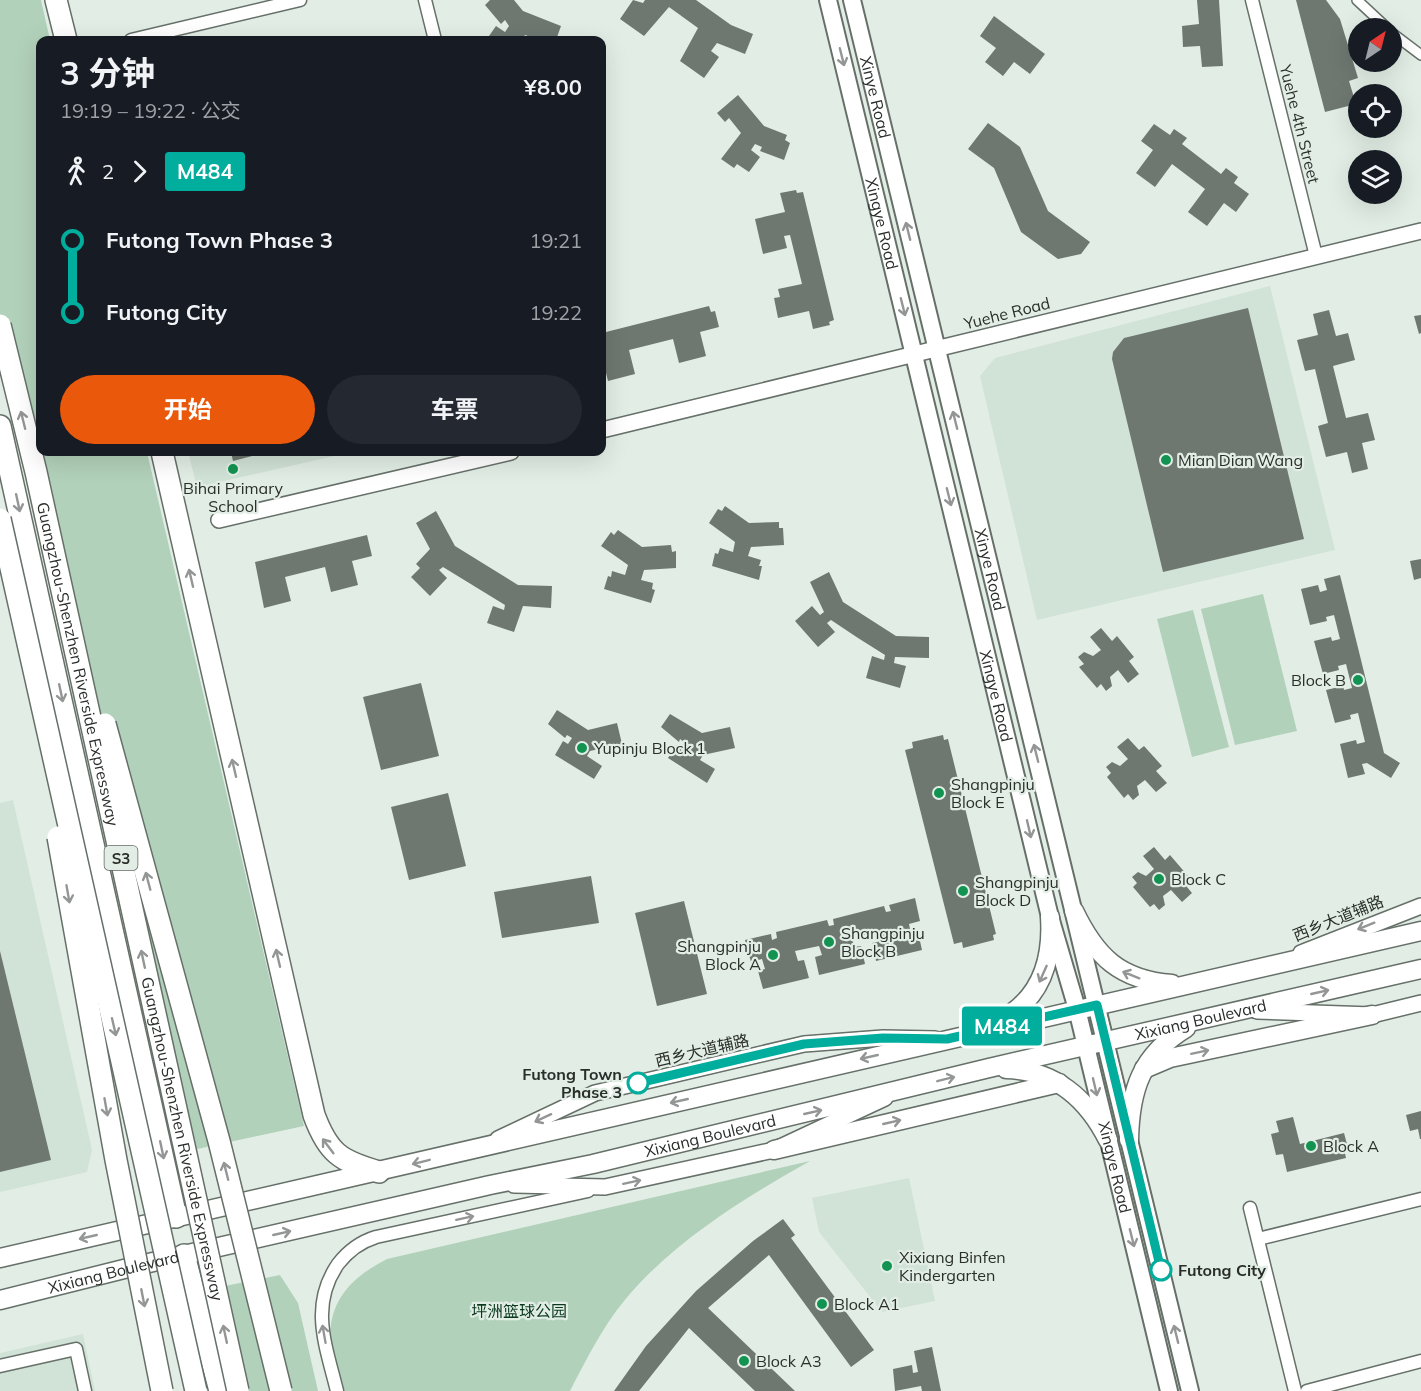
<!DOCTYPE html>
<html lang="zh">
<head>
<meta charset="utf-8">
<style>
	:root { --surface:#171b24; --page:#242831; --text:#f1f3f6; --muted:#9ea1a6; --accent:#ea580c }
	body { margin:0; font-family:Mulish,"Noto Sans SC",sans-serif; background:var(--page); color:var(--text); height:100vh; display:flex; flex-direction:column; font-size:22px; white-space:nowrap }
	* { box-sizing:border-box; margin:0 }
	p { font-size:20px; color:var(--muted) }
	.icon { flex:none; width:33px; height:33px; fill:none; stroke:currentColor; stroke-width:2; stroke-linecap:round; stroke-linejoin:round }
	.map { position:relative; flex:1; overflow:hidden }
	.drawer { position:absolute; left:36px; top:36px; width:570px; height:420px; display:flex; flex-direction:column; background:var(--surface); border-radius:12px; box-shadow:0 6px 24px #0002 }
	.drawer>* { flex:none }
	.badge { padding:0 12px; border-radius:4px; font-size:21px; line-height:39px }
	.needle { width:39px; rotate:35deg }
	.controls { position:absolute; left:1348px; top:18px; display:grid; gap:12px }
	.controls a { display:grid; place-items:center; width:54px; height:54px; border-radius:50%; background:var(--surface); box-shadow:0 6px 24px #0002; font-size:30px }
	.map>.badge { position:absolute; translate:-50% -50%; box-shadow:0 0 0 3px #fff }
	.legs { display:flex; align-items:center; gap:9px; height:66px; padding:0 24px; font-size:20px }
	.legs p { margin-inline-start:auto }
	.headline { display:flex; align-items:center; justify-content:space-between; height:102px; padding:0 24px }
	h1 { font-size:33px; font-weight:700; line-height:45px }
	.action { display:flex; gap:12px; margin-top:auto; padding:12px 24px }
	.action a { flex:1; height:69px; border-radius:36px; background:var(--accent); color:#fff; font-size:24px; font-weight:700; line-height:69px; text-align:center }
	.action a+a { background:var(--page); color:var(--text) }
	ul { padding:0 24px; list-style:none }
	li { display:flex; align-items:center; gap:21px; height:72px; font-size:22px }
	li i { display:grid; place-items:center; width:9px; height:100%; margin:0 8px; background:currentColor }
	li i::after { content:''; width:15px; height:15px; margin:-8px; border:4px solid; border-radius:50%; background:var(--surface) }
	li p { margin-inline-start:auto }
	li:first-child i { background:linear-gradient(#0000 50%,currentColor 0) }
	li:last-child i { background:linear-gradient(currentColor 50%,#0000 0) }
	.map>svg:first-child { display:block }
	.built { fill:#d1e2d6 }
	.green { fill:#b2d1ba }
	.building { fill:#6e7871 }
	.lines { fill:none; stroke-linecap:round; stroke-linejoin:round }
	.pedestrian-casing { stroke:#667069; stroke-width:12 }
	.minor-casing { stroke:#667069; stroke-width:15 }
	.tertiary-casing { stroke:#667069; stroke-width:18 }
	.secondary-casing { stroke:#667069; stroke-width:20 }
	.primary-casing { stroke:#667069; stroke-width:21 }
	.motorway-casing { stroke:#667069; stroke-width:24 }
	.pedestrian { stroke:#fff; stroke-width:9 }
	.minor { stroke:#fff; stroke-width:12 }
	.tertiary { stroke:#fff; stroke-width:15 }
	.secondary { stroke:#fff; stroke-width:16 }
	.primary { stroke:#fff; stroke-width:18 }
	.motorway { stroke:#fff; stroke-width:21 }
	.motorway-bridge-casing { stroke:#667069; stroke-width:24; stroke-linecap:butt }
	.motorway-bridge { stroke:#fff; stroke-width:21 }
	.oneway { stroke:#949695 }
	.line-1-casing { stroke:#fff; stroke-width:14 }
	.line-1 { stroke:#01ad9c; stroke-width:9 }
	.poi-dot { fill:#129351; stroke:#e2eee5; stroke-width:2 }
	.stop-1-dot { fill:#fff; stroke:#01ad9c; stroke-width:3 }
	.labels { text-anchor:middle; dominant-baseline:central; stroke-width:4.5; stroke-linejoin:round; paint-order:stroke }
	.shield { fill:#e2eee5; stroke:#616863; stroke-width:1.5 }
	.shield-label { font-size:15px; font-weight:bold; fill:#2a2e2b }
	.street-label { font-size:16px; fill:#2a2e2b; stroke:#e2eee5 }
	.poi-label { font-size:16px; fill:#2a2e2b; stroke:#e2eee5; text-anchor:start }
	.stop-label { font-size:16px; font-weight:bold; fill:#2a2e2b; stroke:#e2eee5; text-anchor:end }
	.park-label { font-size:16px; fill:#0a391e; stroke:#e2eee5 }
</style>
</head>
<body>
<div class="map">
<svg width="1421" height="1391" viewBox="0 0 1421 1391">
	<rect width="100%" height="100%" fill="#e2eee5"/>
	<!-- built -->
	<path class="built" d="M1270 286 1335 550 1037 620 980 376 995 358Z
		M188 452H352L197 487Z
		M13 800 92 1150 87 1172 0 1192V803Z
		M909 1178 935 1301 882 1312 819 1232 812 1198Z
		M83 1334 95 1391H0V1353Z"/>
	<!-- green -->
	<path class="green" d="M0 0H41L50 40H40V452H147L304 1126 179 1153 0 352Z
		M1263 594 1297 731 1235 745 1201 609Z
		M1193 610 1229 747 1192 757 1157 619Z
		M810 1161C746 1197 671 1243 624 1301 602 1328 586 1360 570 1391H338C322 1328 326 1290 387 1259Z
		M280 1275 298 1303 318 1391H232L210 1289Z"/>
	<!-- building -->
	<path class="building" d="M490 0H514L523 11 561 26 556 40H539L525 35 522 40H489L491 38 489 36 496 26 505 32 509 26 505 20 501 24 485 5Z
		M633 0 643 3 645 0H696L731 25 753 34 745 54 717 43 711 51 719 57 704 78 680 61 698 28 669 7 644 36 620 19Z
		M1197 0H1219L1223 66 1202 67 1200 46 1183 47 1182 26 1199 24Z
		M1296 0H1326L1340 19 1358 78 1349 81 1356 104 1325 112Z
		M994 16 1045 54 1030 74 1014 62 1003 76 985 62 996 48 980 36Z
		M738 95 764 126 787 135 785 140 790 143 784 160 760 151 762 147 755 144 751 150 760 157 749 172 737 164 734 168 721 159 741 133 729 118 725 122 717 113Z
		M988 123 1020 147 1048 211 1090 242 1081 254 1058 259 1021 232 994 168 968 149Z
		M1154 124 1170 135 1174 129 1187 138 1182 144 1221 174 1226 168 1238 177 1234 183 1249 194 1236 212 1224 203 1207 226 1188 212 1205 189 1172 164 1155 187 1136 173 1153 150 1141 141Z
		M796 190 797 193 803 192 834 320 829 322 830 325 813 329 809 311 778 318 774 298 780 297 778 289 802 284 790 235 784 236 787 248 763 254 755 219 785 212 780 193Z
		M709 306 711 312 715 311 719 327 700 332 706 356 679 363 673 339 629 350 635 374 608 381 602 357V333Z
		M1248 308 1304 539 1163 572 1112 359 1113 352 1124 338Z
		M1329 310 1336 336 1348 333 1355 360 1333 366 1346 418 1368 413 1375 440 1362 443 1368 469 1352 473 1347 452 1326 457 1318 426 1328 423 1315 369 1305 371 1297 340 1318 335 1313 314Z
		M1421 315V333L1419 334 1414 316Z
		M231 452H268L233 461Z
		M725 506 749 523 779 522V528H783L784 545 751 547 748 556 761 560 759 566H762L759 580 712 566 715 553 718 554 720 548 733 552 735 542 709 523 718 509 722 511Z
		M436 511 455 546 518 585 552 586 551 608 523 606 514 632 487 623 493 606 504 610 505 605 443 567 439 570 447 578 430 596 411 577 420 568 416 564 430 549 416 523Z
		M618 530 642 547 671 545 672 552 676 551V568L644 570 641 580 653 583 652 589 655 590 651 603 604 589 608 576 611 577 612 571 625 575 628 565 601 546 611 532 614 535Z
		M367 535 372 556 352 561 358 585 331 592 325 567 285 577 291 601 264 608 255 562Z
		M1421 559V578L1414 580 1410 561Z
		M829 572 843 602 896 636 929 637V658L895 657 894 663 906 666 900 688 866 678 872 656 884 660 885 655 858 638 831 620 827 623 835 632 818 647 795 621 812 606 820 615 824 612 810 582Z
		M1340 575 1384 753 1400 763 1391 778 1367 763 1362 764 1365 774 1348 778 1340 744 1356 740 1357 744 1365 742 1358 713 1350 715 1351 719 1335 723 1326 690 1343 686 1344 690 1352 688 1346 664 1338 666 1339 670 1323 674 1314 641 1331 637 1332 641 1340 639 1334 615 1326 617 1327 621 1310 625 1301 589 1318 585 1320 592 1327 590 1324 579Z
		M1101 628 1112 641 1117 636 1134 657 1129 661 1139 674 1128 683 1118 670 1110 677 1112 686 1106 691 1101 684 1097 688 1079 667 1084 664 1078 657 1084 652 1093 656 1101 650 1090 637Z
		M421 683 439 756 381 770 363 697Z
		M557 710 588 730 617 723 622 744 590 751 587 756 602 766 594 779 555 755 563 741 568 744 572 738 567 735 565 738 548 724Z
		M670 714 702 733 730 727 735 748 703 755 700 760 715 769 707 783 668 758 676 745 681 748 684 742 680 739 679 742 661 727Z
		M943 735 944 740 948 739 996 934 993 935 994 940 963 948 962 942 954 944 905 750 913 748 912 742Z
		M1128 738 1139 750 1144 746 1162 766 1156 771 1167 783 1156 792 1145 780 1137 786 1139 795 1133 800 1128 794 1124 798 1107 777 1111 773 1106 767 1112 762 1120 766 1128 759 1117 747Z
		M448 793 466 866 409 880 391 807Z
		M1154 847 1165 860 1170 855 1188 876 1182 881 1192 893 1182 902 1171 890 1163 896 1165 905 1159 910 1154 904 1150 907 1133 887 1137 883 1132 877 1138 872 1146 876 1154 869 1143 856Z
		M591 876 599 923 502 938 494 892Z
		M915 898 920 921 909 924 911 934 918 932 922 950 876 961 872 943 878 942 876 932 852 938 854 947 861 946 865 964 819 975 815 957 822 955 819 946 795 951 798 961 804 960 809 978 763 989 758 971 765 969 762 959 751 962 745 940 771 934 772 940 777 938 776 932 827 920 829 926 834 925 833 919 884 906 886 912 891 911 889 905Z
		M684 901 707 994 657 1006 635 913Z
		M0 951 51 1160 0 1172Z
		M1421 1111V1139H1420L1418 1129 1410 1131 1406 1115Z
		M1293 1117 1300 1144 1344 1133 1348 1148 1344 1149 1346 1158 1287 1172 1283 1154 1276 1155 1271 1134 1279 1132 1276 1121Z
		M783 1219 795 1235 791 1238 874 1350 851 1367 769 1255 708 1308 795 1391H755L689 1328 639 1391H614L646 1346 696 1291 753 1241Z
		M932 1347 941 1391H922L921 1386 895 1391 893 1369 912 1365 913 1373 918 1372 914 1351Z"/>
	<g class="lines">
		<!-- pedestrian casing -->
		<g class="pedestrian-casing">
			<path id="pedestrian" d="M1357 0 1387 28
				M1392 33 1421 55"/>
		</g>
		<!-- minor casing -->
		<g class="minor-casing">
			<path id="minor" d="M425 0 435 40
				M1252 0 1316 256
				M131 40 300 0
				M1250 1208 1295 1391
				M1258 1239 1421 1199
				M0 1366 76 1349 85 1391
				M337 1391C326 1346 309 1306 338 1264 348 1251 360 1242 376 1237L588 1191
				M1307 1391 1421 1361"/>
		</g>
		<!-- tertiary casing -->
		<g class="tertiary-casing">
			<path id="tertiary" d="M602 430 1421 231
				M219 520 511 452
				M1301 953 1421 906
				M1257 1011 1372 1015 1421 1003
				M498 1139 595 1093 804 1044 883 1038 935 1039
				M514 1185 605 1187 774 1150 885 1098"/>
		</g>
		<!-- secondary casing -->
		<g class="secondary-casing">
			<g id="secondary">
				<path id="s1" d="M828 0 1050 917 1077 1009 1169 1391"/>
				<path id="s2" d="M852 0 1190 1391"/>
			</g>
		</g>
		<!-- primary casing -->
		<g class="primary-casing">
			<g id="primary">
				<path d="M1074 911C1096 957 1120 980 1172 984"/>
				<path d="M997 1022C1040 1001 1053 962 1050 917"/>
				<path d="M1006 1069C1054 1070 1087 1098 1108 1140"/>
				<path d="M1144 1069 1170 1058 1372 1015"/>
				<path d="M1129 1140C1130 1090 1141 1055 1186 1028"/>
				<path d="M774 1150 1059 1083"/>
				<path d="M0 1258 1421 931"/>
				<path id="s3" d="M0 1300 140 1265 490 1185 593 1164 989 1068 1421 969"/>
			</g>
		</g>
		<!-- motorway casing -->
		<g class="motorway-casing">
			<path id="motorway" d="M56 0 66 40
				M0 426 176 1217
				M162 452 314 1115C328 1153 340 1161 379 1172
				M184 1255 220 1391"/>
		</g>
		<!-- pedestrian -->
		<use href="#pedestrian" class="pedestrian"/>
		<!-- minor -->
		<use href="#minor" class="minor"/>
		<!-- tertiary -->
		<use href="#tertiary" class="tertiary"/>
		<!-- secondary -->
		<use href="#secondary" class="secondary"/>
		<!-- primary -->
		<use href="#primary" class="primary"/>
		<!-- motorway -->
		<use href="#motorway" class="motorway"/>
		<!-- motorway-bridge casing -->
		<g class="motorway-bridge-casing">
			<g id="motorway-bridge">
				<path id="s4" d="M0 325 36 472 238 1391"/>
				<path d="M0 519 196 1391"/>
				<path d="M105 724 219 1141 281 1391"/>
				<path d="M58 837 116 1160 162 1391"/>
			</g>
		</g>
		<!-- motorway-bridge -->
		<use href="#motorway-bridge" class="motorway-bridge"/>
	</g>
	<!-- one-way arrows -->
	<defs><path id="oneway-shaft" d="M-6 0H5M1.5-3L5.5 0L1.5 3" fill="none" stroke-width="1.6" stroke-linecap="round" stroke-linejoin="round" transform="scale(1.5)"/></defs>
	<g class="oneway">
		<use href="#oneway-shaft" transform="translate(842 57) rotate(76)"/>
		<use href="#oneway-shaft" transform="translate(908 231) rotate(-104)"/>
		<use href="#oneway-shaft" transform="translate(903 307) rotate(76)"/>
		<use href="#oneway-shaft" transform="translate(23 420) rotate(-104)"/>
		<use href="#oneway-shaft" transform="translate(955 420) rotate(-104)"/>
		<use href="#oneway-shaft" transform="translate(949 497) rotate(76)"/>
		<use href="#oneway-shaft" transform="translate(18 503) rotate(78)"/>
		<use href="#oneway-shaft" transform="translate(191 578) rotate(-103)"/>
		<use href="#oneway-shaft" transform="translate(61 693) rotate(78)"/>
		<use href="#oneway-shaft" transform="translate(1036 753) rotate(-104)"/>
		<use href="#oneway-shaft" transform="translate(234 768) rotate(-103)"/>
		<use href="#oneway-shaft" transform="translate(1029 829) rotate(77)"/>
		<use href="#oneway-shaft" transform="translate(148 881) rotate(-105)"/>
		<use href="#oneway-shaft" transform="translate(68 894) rotate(80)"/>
		<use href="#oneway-shaft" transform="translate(1366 926) rotate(158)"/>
		<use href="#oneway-shaft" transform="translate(278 958) rotate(-103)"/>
		<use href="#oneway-shaft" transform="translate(143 959) rotate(-102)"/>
		<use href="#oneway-shaft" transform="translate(1043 974) rotate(114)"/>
		<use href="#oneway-shaft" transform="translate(1131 975) rotate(-158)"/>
		<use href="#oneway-shaft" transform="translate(1320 992) rotate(-13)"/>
		<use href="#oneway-shaft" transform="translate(114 1027) rotate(77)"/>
		<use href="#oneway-shaft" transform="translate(1200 1052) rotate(-12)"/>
		<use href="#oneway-shaft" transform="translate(869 1057) rotate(167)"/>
		<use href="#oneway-shaft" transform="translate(946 1079) rotate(-14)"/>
		<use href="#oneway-shaft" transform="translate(1095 1087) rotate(77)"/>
		<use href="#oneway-shaft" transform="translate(679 1101) rotate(167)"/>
		<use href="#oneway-shaft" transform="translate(106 1107) rotate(80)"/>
		<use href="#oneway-shaft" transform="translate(813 1112) rotate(-13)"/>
		<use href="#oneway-shaft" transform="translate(543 1118) rotate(155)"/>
		<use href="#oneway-shaft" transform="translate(892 1122) rotate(-13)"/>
		<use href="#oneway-shaft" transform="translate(328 1146) rotate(-127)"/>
		<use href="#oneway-shaft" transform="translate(162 1150) rotate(78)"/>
		<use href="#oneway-shaft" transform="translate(421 1162) rotate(166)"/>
		<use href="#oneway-shaft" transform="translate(226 1171) rotate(-104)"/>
		<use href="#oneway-shaft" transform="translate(632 1182) rotate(-12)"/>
		<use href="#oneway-shaft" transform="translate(465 1218) rotate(-12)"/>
		<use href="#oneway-shaft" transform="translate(282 1233) rotate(-13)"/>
		<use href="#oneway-shaft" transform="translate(88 1237) rotate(167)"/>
		<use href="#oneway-shaft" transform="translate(1132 1238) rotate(76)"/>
		<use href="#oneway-shaft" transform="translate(143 1298) rotate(79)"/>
		<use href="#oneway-shaft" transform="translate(225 1334) rotate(-102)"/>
		<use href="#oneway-shaft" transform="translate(324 1334) rotate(-100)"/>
		<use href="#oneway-shaft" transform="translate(1176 1334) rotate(-104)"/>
	</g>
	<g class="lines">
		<!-- line-1 casing -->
		<g class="line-1-casing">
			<path id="line-1" d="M638 1083 804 1044 883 1038 947 1039 1097 1005 1161 1270"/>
		</g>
		<!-- line-1 -->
		<use href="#line-1" class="line-1"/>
	</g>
	<!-- markers -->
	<g class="poi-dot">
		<circle cx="1166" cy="460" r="6"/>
		<circle cx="233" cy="469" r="6"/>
		<circle cx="1358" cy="680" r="6"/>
		<circle cx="582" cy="748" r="6"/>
		<circle cx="939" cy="793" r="6"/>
		<circle cx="1159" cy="879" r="6"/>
		<circle cx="963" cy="891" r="6"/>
		<circle cx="829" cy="942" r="6"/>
		<circle cx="773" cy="955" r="6"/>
		<circle cx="1311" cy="1146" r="6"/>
		<circle cx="887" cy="1266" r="6"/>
		<circle cx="822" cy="1304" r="6"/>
		<circle cx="744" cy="1361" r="6"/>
	</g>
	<g class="stop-1-dot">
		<circle cx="638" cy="1083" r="10"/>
		<circle cx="1161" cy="1270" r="10"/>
	</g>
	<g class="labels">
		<!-- shield labels -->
		<rect class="shield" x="104.5" y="846" width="33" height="24" rx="4.5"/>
		<g class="shield-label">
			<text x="121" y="858">S3</text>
		</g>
		<!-- street labels -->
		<g class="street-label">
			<text stroke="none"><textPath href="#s2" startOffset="100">Xinye Road</textPath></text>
			<text transform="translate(1300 124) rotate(76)">Yuehe 4th Street</text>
			<text stroke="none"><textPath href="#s1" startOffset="230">Xingye Road</textPath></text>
			<text transform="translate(1007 313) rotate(-14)">Yuehe Road</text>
			<text stroke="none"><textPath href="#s2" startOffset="586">Xinye Road</textPath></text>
			<text stroke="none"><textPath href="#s4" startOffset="348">Guangzhou-Shenzhen Riverside Expressway</textPath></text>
			<text stroke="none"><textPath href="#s1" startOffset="716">Xingye Road</textPath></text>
			<text transform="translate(1338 918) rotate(-22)">西乡大道辅路</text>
			<text stroke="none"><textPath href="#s3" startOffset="1233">Xixiang Boulevard</textPath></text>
			<text transform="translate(702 1050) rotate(-13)">西乡大道辅路</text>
			<text stroke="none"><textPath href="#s3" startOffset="729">Xixiang Boulevard</textPath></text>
			<text stroke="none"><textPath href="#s4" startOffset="834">Guangzhou-Shenzhen Riverside Expressway</textPath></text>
			<text stroke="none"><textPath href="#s1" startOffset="1202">Xingye Road</textPath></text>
			<text stroke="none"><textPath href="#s3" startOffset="117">Xixiang Boulevard</textPath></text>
		</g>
		<!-- poi labels -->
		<g class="poi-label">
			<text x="1178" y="460">Mian Dian Wang</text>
			<text x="233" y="488" text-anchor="middle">Bihai Primary<tspan x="233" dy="18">School</tspan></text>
			<text x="1346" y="680" text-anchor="end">Block B</text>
			<text x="594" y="748">Yupinju Block 1</text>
			<text x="951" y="784">Shangpinju<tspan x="951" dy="18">Block E</tspan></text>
			<text x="1171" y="879">Block C</text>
			<text x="975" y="882">Shangpinju<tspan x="975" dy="18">Block D</tspan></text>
			<text x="841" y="933">Shangpinju<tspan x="841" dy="18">Block B</tspan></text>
			<text x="761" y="946" text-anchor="end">Shangpinju<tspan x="761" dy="18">Block A</tspan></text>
			<text x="1323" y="1146">Block A</text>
			<text x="899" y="1257">Xixiang Binfen<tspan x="899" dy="18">Kindergarten</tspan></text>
			<text x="834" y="1304">Block A1</text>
			<text x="756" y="1361">Block A3</text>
		</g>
		<!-- stop labels -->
		<g class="stop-label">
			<text x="622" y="1074">Futong Town<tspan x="622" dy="18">Phase 3</tspan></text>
			<text x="1178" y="1270" text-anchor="start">Futong City</text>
		</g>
		<!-- park labels -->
		<g class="park-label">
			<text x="519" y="1311">坪洲篮球公园</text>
		</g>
	</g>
</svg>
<div class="controls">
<a><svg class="needle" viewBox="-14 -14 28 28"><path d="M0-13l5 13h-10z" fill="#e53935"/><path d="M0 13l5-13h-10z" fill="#9ea1a6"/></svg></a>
<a><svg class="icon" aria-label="locate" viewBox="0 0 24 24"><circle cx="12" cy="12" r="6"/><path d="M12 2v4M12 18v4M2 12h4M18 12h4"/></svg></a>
<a><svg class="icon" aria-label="layers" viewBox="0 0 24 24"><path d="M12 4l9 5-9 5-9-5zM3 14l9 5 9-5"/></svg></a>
</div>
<b class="badge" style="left:1002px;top:1026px;background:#01ad9c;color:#fff">M484</b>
<section class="drawer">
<div class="headline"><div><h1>3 分钟</h1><p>19:19 – 19:22 · 公交</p></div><b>¥8.00</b></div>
<div class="legs"><svg class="icon" aria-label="walk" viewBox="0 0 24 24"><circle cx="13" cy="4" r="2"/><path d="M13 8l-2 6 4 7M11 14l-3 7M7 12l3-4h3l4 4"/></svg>2<svg class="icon" aria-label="forward" viewBox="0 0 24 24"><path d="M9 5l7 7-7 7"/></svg><b class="badge" style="background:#01ad9c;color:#fff">M484</b></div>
<ul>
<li><i style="color:#01ad9c"></i><b>Futong Town Phase 3</b><p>19:21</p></li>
<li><i style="color:#01ad9c"></i><b>Futong City</b><p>19:22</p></li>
</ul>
<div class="action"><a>开始</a><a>车票</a></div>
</section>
</div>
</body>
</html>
